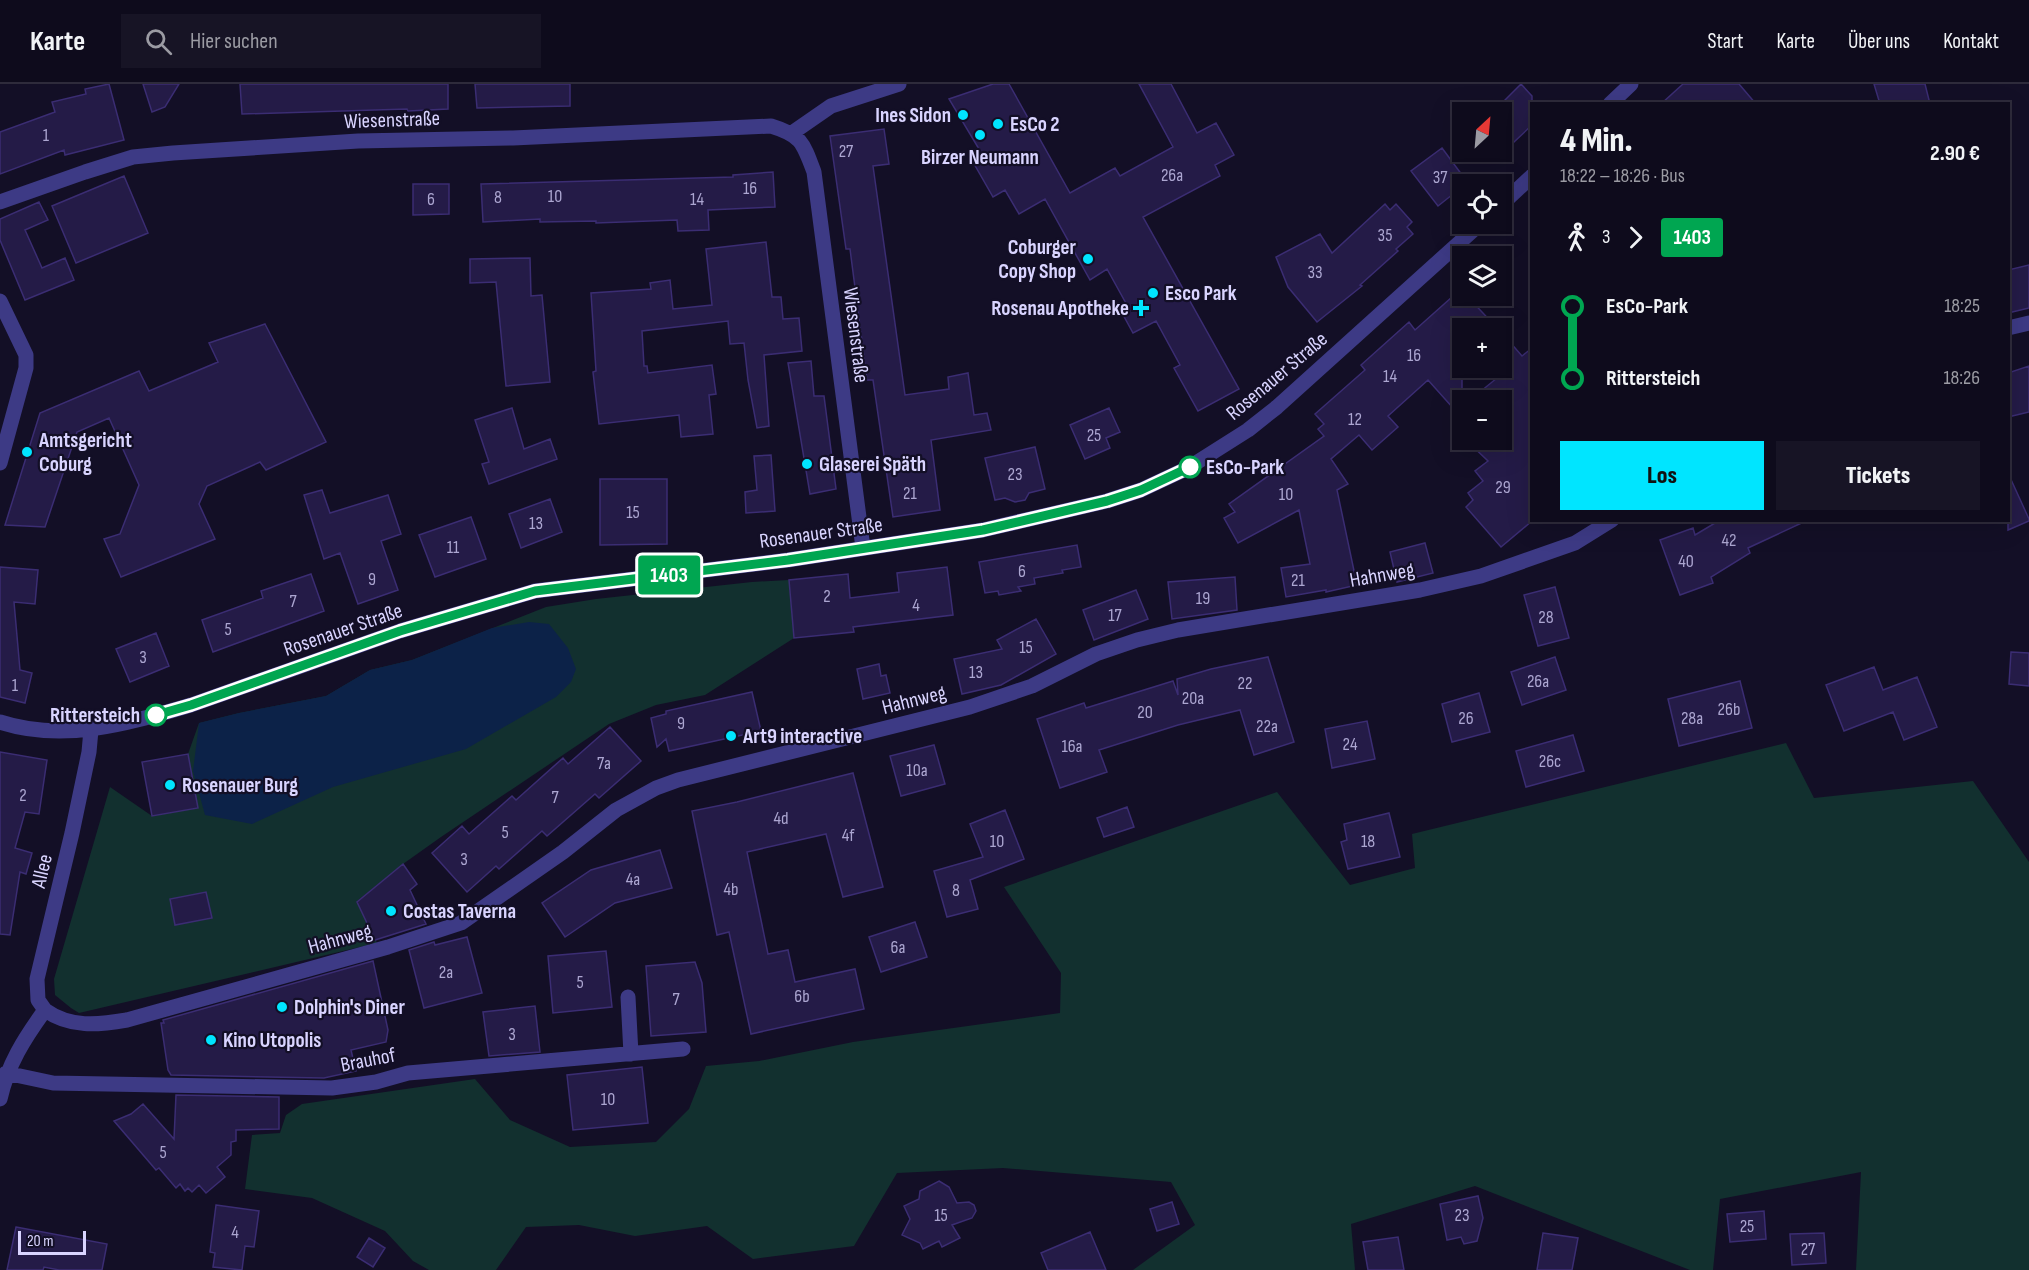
<!DOCTYPE html>
<html lang="de">
<head>
<meta charset="utf-8">
<style>
	:root { --surface:#0e0b1c; --page:#171425; --text:#f1f3f6; --muted:#9b9ba3; --line:#2e2b3b; --accent:#00e5ff }
	body { margin:0; font-family:"Sofia Sans Condensed",sans-serif; background:var(--page); color:var(--text); height:100vh; display:flex; flex-direction:column; font-size:22px; white-space:nowrap }
	* { box-sizing:border-box; margin:0 }
	p { font-size:20px; color:var(--muted) }
	.icon { flex:none; width:33px; height:33px; fill:none; stroke:currentColor; stroke-width:2; stroke-linecap:round; stroke-linejoin:round }
	.map { position:relative; flex:1; overflow:hidden }
	.drawer { position:absolute; left:1530px; top:18px; width:480px; height:420px; display:flex; flex-direction:column; background:var(--surface); border-radius:0px; box-shadow:0 6px 24px #0002,0 0 0 2px var(--line) }
	.drawer>* { flex:none }
	.badge { padding:0 12px; border-radius:4px; font-size:21px; line-height:39px }
	.needle { width:39px; rotate:26deg }
	.controls { position:absolute; left:1452px; top:18px; display:grid; gap:12px }
	.controls a { display:grid; place-items:center; width:60px; height:60px; border-radius:0px; background:var(--surface); box-shadow:0 6px 24px #0002,0 0 0 2px var(--line); font-size:30px }
	.scale { position:absolute; left:18px; bottom:15px; width:68px; box-sizing:border-box; padding-left:6px; border:3px solid #d9d4ff; border-top:0; font-size:16px; line-height:21px; white-space:nowrap; color:#d9d4ff; -webkit-text-stroke:4px #130f26; paint-order:stroke }
	.map>.badge { position:absolute; translate:-50% -50%; box-shadow:0 0 0 3px #fff }
	.legs { display:flex; align-items:center; gap:9px; height:66px; padding:0 30px; font-size:20px }
	.legs p { margin-inline-start:auto }
	.summary { display:flex; align-items:center; justify-content:space-between; height:102px; padding:0 30px }
	h1 { font-size:33px; font-weight:800; line-height:45px }
	.cta { display:flex; gap:12px; margin-top:auto; padding:12px 30px }
	.cta a { flex:1; height:69px; border-radius:0px; background:var(--accent); color:#111; font-size:24px; font-weight:800; line-height:69px; text-align:center }
	.cta a+a { background:var(--page); color:var(--text) }
	ul { padding:0 30px; list-style:none }
	li { display:flex; align-items:center; gap:21px; height:72px; font-size:22px }
	li i { display:grid; place-items:center; width:9px; height:100%; margin:0 8px; background:currentColor }
	li i::after { content:''; width:15px; height:15px; margin:-8px; border:4px solid; border-radius:50%; background:var(--surface) }
	li p { margin-inline-start:auto }
	li:first-child i { background:linear-gradient(#0000 50%,currentColor 0) }
	li:last-child i { background:linear-gradient(currentColor 50%,#0000 0) }
	header { display:flex; align-items:center; gap:36px; box-sizing:border-box; height:84px; padding:0 30px; background:var(--surface); border-bottom:2px solid var(--line) }
	header strong { font-size:28px }
	nav { display:flex; gap:33px; margin-inline-start:auto; font-size:21px }
	.search { width:420px; height:54px; background:var(--page); display:flex; align-items:center; gap:15px; box-sizing:border-box; padding:0 21px; border-radius:0px; color:var(--muted); font-size:22px }
	.map>svg:first-child { display:block }
	.green { fill:#12302f }
	.water { fill:#0c2248 }
	.building { fill:#241b47; stroke:#3b2d73; stroke-width:1.5 }
	.lines { fill:none; stroke-linecap:round; stroke-linejoin:round }
	.minor { stroke:#3d3a85; stroke-width:15 }
	.line-1-casing { stroke:#fff; stroke-width:14 }
	.line-1 { stroke:#00a651; stroke-width:9 }
	.poi-dot { fill:#00e5ff; stroke:#130f26; stroke-width:2 }
	.stop-1-dot { fill:#fff; stroke:#00a651; stroke-width:3 }
	.labels { text-anchor:middle; dominant-baseline:central; stroke-width:4.5; stroke-linejoin:round; paint-order:stroke }
	.number-label { font-size:18px; fill:#aca6d1 }
	.poi-label { font-size:21px; font-weight:bold; fill:#d9d4ff; stroke:#130f26; text-anchor:start }
	.street-label { font-size:21px; fill:#d9d4ff; stroke:#130f26 }
	.stop-label { font-size:21px; font-weight:bold; fill:#d9d4ff; stroke:#130f26; text-anchor:start }
</style>
</head>
<body>
<header>
<strong>Karte</strong>
<div class="search"><svg class="icon" aria-label="search" viewBox="0 0 24 24"><circle cx="10" cy="10" r="6"/><path d="M15 15l6 6"/></svg>Hier suchen</div>
<nav><a>Start</a><a>Karte</a><a>Über uns</a><a>Kontakt</a></nav>
</header>
<div class="map">
<svg width="2029" height="1186" viewBox="0 0 2029 1186">
	<rect width="100%" height="100%" fill="#130f26"/>
	<!-- green -->
	<path class="green" d="M789 496 794 554 705 611 656 621 609 640 441 753 403 780 357 817 377 859 79 929 71 924 55 911 54 895 110 703 152 732 198 724 188 670 199 639 239 629 326 612 370 586 412 576 546 523 596 515 752 498Z
		M1786 659 1814 714 1973 697 2029 778V1186H1856L1861 1088 1720 1115 1713 1186H1690L1475 1102 1351 1140 1355 1186H1133L1195 1141 1171 1098 1003 1084 897 1089 854 1162 753 1175 707 1142 635 1152 579 1141 526 1143 496 1186H429L413 1177 385 1147 312 1114 245 1105 252 1051 280 1049 286 1031 302 1020 475 995 510 1036 570 1063 656 1058 689 1025 706 982 759 977 853 958 1060 929 1061 889 1004 803 1277 708 1350 801 1415 784 1412 750Z"/>
	<!-- water -->
	<path class="water" d="M529 538 549 540 568 564 576 585 571 598 556 613 466 665 333 703 252 740 205 731 193 687 199 639 239 629 326 612 370 586 412 576 492 544Z"/>
	<!-- building -->
	<path class="building" d="M109 0 124 56 65 71 64 66 0 90V48L55 28 52 18 86 10 85 5Z
		M143 0H179L165 23 152 28Z
		M240 0H448V25L408 27 407 25 242 30Z
		M475 0H570V22L477 24Z
		M993 0H1009L1070 109 1115 84 1120 92 1173 63 1139 0H1171L1197 49 1216 39 1234 71 1215 81 1220 92 1143 133 1239 305 1198 327 1174 284 1180 281 1156 237 1133 249 1121 227 1128 223 1107 185 1090 196 1045 115 1019 130 1005 106 993 113 969 71 979 65 949 15Z
		M1521 0 1532 12V41L1513 59 1502 47V19Z
		M1683 0H1739L1756 20H1661Z
		M1874 0H1925L1930 20H1880Z
		M884 45 889 80 873 82 905 311 949 305 948 293 968 289 974 331 987 329 991 346 931 356 940 426 893 433 873 296H867L850 165H846L830 52Z
		M1442 64 1468 99 1462 100V103L1438 122 1411 87Z
		M773 88 775 123 708 126 709 146 678 147 677 136 596 139V137L540 138V135L483 138 481 100 733 93V91Z
		M124 92 148 149 76 179 52 122Z
		M413 100H449V130L413 131Z
		M39 118 48 136 25 146 42 184 65 174 74 196 25 216 0 156V135Z
		M1385 120 1390 126 1396 120 1412 138 1407 143 1413 150 1396 165 1398 167 1360 201 1362 202 1317 238 1288 203 1276 173 1320 150 1332 169Z
		M766 158 772 213H781L783 235 799 234 802 267 764 271 769 342 757 344 748 296 744 259 730 260 728 237 642 247 644 282H647L648 289 712 281 716 310 709 311 713 350 681 353 679 331 599 340 593 288 596 287 591 209 651 205 650 199 670 196 673 225 712 221 706 165Z
		M530 174 531 212 542 211 550 298 506 302 496 198 470 199V175Z
		M2029 181V224L2008 229V186Z
		M1461 205 1462 212H1467L1497 244H1462V334L1428 296 1388 332 1398 343 1372 366 1359 351 1331 375 1348 400 1337 406 1357 501 1326 508V506L1286 513 1281 484 1310 480 1299 426 1238 459 1224 434 1235 428 1229 420 1324 352 1318 345 1324 340 1315 330 1365 286 1361 281 1409 238 1415 246Z
		M265 240 326 358 266 386 260 378 207 402 199 420 215 455 121 493 104 455 120 450 139 401 109 334 77 348 45 443 5 441 40 329 139 287 149 307 218 278 209 259Z
		M1502 249 1522 272 1532 264V437L1501 463 1466 423 1473 416 1468 409 1483 397 1475 387 1488 377 1466 356H1502V316H1470L1502 290Z
		M811 277 814 312H824L836 405 810 410 788 279Z
		M2029 282V328L2008 333V289Z
		M512 324 524 365 550 355 557 375 489 400 482 380 489 378 475 336Z
		M1109 324 1120 348 1106 354 1110 364 1085 375 1070 341Z
		M1035 363 1045 405 1029 409 1025 416 1015 418 1005 414 995 416 985 374Z
		M771 371 775 427 746 429 745 408 757 406 754 372Z
		M2008 389 2029 435V437L2008 446Z
		M600 395H667V460L600 461Z
		M322 406 330 429 388 411 401 450 381 457 398 506 358 520 340 469 324 475 304 411Z
		M550 415 562 448 521 464 509 430Z
		M471 433 486 475 435 493 419 451Z
		M1720 436H1808L1748 464 1750 469 1711 493 1713 499 1680 511 1660 456 1693 444 1695 451Z
		M1425 459 1433 489 1397 498 1390 468Z
		M1077 461 1081 483 1062 486 1063 489 1034 494 1035 500 1018 503 1021 507 999 511 998 507 985 509 979 478Z
		M0 483 38 486 35 520 14 518 20 586 32 589 25 619 0 613Z
		M947 483 953 531 853 543 854 548 794 554 789 496 848 490 850 514 899 508 897 489Z
		M311 490 324 527 213 568 202 536 263 514 261 507Z
		M1235 493 1237 526 1172 535 1168 498Z
		M1555 503 1569 554 1538 562 1524 511Z
		M1136 506 1148 535 1094 556 1083 526Z
		M1036 535 1056 570 1001 601 962 610 954 575 1002 565 997 556Z
		M156 549 169 582 130 598 116 565Z
		M2011 568 2029 569V602L2009 600Z
		M1268 573 1294 658 1254 671 1240 626 1178 641 1099 666 1107 688 1060 704 1037 635 1084 619 1086 624 1173 597 1178 611 1177 595 1211 585Z
		M1555 573 1566 606 1522 621 1511 588Z
		M879 580 881 592 886 591 890 609 863 615 857 585Z
		M1874 583 1883 606 1917 593 1937 643 1904 656 1893 628 1844 647 1826 601Z
		M1740 597 1752 644 1679 662 1668 615Z
		M752 608 761 647 669 667 666 655 657 663 651 634 666 630V627Z
		M1479 609 1490 648 1452 658 1442 620Z
		M1367 637 1375 675 1332 684 1325 645Z
		M610 643 641 677 599 714 595 710 547 752 542 747 499 785 496 782 467 808 432 769 462 742 469 750 512 712 516 716 563 674 568 680Z
		M1573 651 1584 687 1526 703 1516 667Z
		M934 661 945 700 901 712 890 672Z
		M0 668 47 676 39 730 25 728 15 764 32 769 26 790 20 788 10 851 0 850Z
		M188 670 198 724 152 732 142 678Z
		M853 689 883 803 843 813 826 750 747 768 768 870 788 866 795 898 855 885 864 925 751 950 729 848 717 851 692 727 737 718Z
		M1127 723 1134 743 1104 753 1097 734Z
		M1005 726 1024 775 970 796 978 825 947 833 934 787 983 773 970 740Z
		M1389 729 1400 773 1348 785 1341 758 1347 756 1344 740Z
		M660 766 672 804 615 819 565 853 542 819 591 786Z
		M403 780 417 800 410 806 426 840 375 856 357 818Z
		M206 808 212 834 175 841 170 815Z
		M915 838 927 873 881 888 869 853Z
		M467 853 482 909 424 924 409 866 434 858 435 861Z
		M606 867 612 923 553 929 548 872Z
		M373 877 388 946 386 958 351 966 356 987 324 994 171 991 168 986 161 939H164L163 936Z
		M695 878 702 899 706 948 651 952 646 882Z
		M535 922 540 968 489 972 483 928Z
		M642 983 648 1039 573 1046 567 991Z
		M176 1011 279 1013V1045L236 1046V1057L231 1058V1071L217 1083 225 1093 206 1109 199 1101 192 1108 188 1104 185 1107 180 1100 176 1104 159 1084 156 1086 114 1037 131 1030 143 1020 174 1055Z
		M939 1097 949 1103 957 1119 969 1118 974 1121 976 1127 972 1134 952 1141 960 1154 942 1163 939 1157 923 1165 920 1159 902 1151 910 1135 904 1122 919 1115 920 1107Z
		M1478 1112 1483 1134 1477 1157 1464 1160 1461 1153 1447 1156 1440 1120Z
		M1172 1118 1179 1140 1157 1147 1150 1125Z
		M216 1121 259 1127 254 1163 245 1162 242 1186 213 1183 215 1169 210 1168Z
		M1764 1127 1766 1155 1730 1158 1727 1130Z
		M16 1143 107 1160 102 1186H59L44 1183 43 1186H7Z
		M1090 1148 1106 1186H1048L1041 1169Z
		M1543 1149 1578 1154 1572 1186H1537Z
		M1824 1149 1826 1179 1792 1181 1790 1150Z
		M1398 1153 1404 1186H1368L1363 1158Z
		M369 1154 385 1164 373 1183 357 1173Z"/>
	<g class="lines">
		<!-- minor -->
		<path class="minor" d="M1610 20 1631 0
			M792 49 831 22 899 0
			M0 118 85 88 133 73 173 69 358 57 513 54 771 42C801 51 803 58 814 88L863 464
			M1502 120 1532 92
			M0 217 26 271V284L0 379
			M2008 244 2029 239
			M0 638C64 659 129 639 191 621L400 547 535 507 788 476 983 446 1107 417 1141 406 1188 384 1248 346 1277 323 1480 140
			M628 913 631 970
			M45 926C70 944 98 941 127 936L388 863 461 839 563 768 616 726 656 704 678 696 970 623 1032 602 1096 570 1137 556 1178 546 1420 506 1481 492 1575 459 1612 436
			M6 989 53 999 332 1004 376 998 408 989 683 965
			M0 1015C8 980 24 955 45 926L38 916 37 895 72 749 89 668 91 646"/>
	</g>
	<g class="lines">
		<!-- line-1 casing -->
		<g class="line-1-casing">
			<path id="line-1" d="M156 631 191 621 400 547 535 507 788 476 983 446 1107 417 1141 406 1190 383"/>
		</g>
		<!-- line-1 -->
		<use href="#line-1" class="line-1"/>
	</g>
	<!-- markers -->
	<g class="poi-dot">
		<circle cx="963" cy="31" r="6"/>
		<circle cx="998" cy="40" r="6"/>
		<circle cx="980" cy="51" r="6"/>
		<circle cx="1088" cy="175" r="6"/>
		<circle cx="1153" cy="209" r="6"/>
		<path d="M1138 215h6v6h6v6h-6v6h-6v-6h-6v-6h6z"/>
		<circle cx="27" cy="368" r="6"/>
		<circle cx="807" cy="380" r="6"/>
		<circle cx="731" cy="652" r="6"/>
		<circle cx="170" cy="701" r="6"/>
		<circle cx="391" cy="827" r="6"/>
		<circle cx="282" cy="923" r="6"/>
		<circle cx="211" cy="956" r="6"/>
	</g>
	<g class="stop-1-dot">
		<circle cx="1190" cy="383" r="10"/>
		<circle cx="156" cy="631" r="10"/>
	</g>
	<g class="labels">
		<!-- number labels -->
		<g class="number-label">
			<text x="46" y="51">1</text>
			<text x="846" y="67">27</text>
			<text x="1172" y="91">26a</text>
			<text x="1440" y="93">37</text>
			<text x="750" y="104">16</text>
			<text x="555" y="112">10</text>
			<text x="498" y="113">8</text>
			<text x="431" y="115">6</text>
			<text x="697" y="115">14</text>
			<text x="1385" y="151">35</text>
			<text x="1315" y="188">33</text>
			<text x="1414" y="271">16</text>
			<text x="1390" y="292">14</text>
			<text x="1355" y="335">12</text>
			<text x="1094" y="351">25</text>
			<text x="1015" y="390">23</text>
			<text x="1503" y="403">29</text>
			<text x="910" y="409">21</text>
			<text x="1286" y="410">10</text>
			<text x="633" y="428">15</text>
			<text x="536" y="439">13</text>
			<text x="1729" y="456">42</text>
			<text x="453" y="463">11</text>
			<text x="1686" y="477">40</text>
			<text x="1022" y="487">6</text>
			<text x="372" y="495">9</text>
			<text x="1298" y="496">21</text>
			<text x="827" y="512">2</text>
			<text x="1203" y="514">19</text>
			<text x="293" y="517">7</text>
			<text x="916" y="521">4</text>
			<text x="1115" y="531">17</text>
			<text x="1546" y="533">28</text>
			<text x="228" y="545">5</text>
			<text x="1026" y="563">15</text>
			<text x="143" y="573">3</text>
			<text x="976" y="588">13</text>
			<text x="1538" y="597">26a</text>
			<text x="1245" y="599">22</text>
			<text x="15" y="601">1</text>
			<text x="1193" y="614">20a</text>
			<text x="1729" y="625">26b</text>
			<text x="1145" y="628">20</text>
			<text x="1466" y="634">26</text>
			<text x="1692" y="634">28a</text>
			<text x="681" y="639">9</text>
			<text x="1267" y="642">22a</text>
			<text x="1350" y="660">24</text>
			<text x="1072" y="662">16a</text>
			<text x="1550" y="677">26c</text>
			<text x="604" y="679">7a</text>
			<text x="917" y="686">10a</text>
			<text x="23" y="711">2</text>
			<text x="555" y="713">7</text>
			<text x="781" y="734">4d</text>
			<text x="505" y="748">5</text>
			<text x="848" y="751">4f</text>
			<text x="997" y="757">10</text>
			<text x="1368" y="757">18</text>
			<text x="464" y="775">3</text>
			<text x="633" y="795">4a</text>
			<text x="731" y="805">4b</text>
			<text x="956" y="806">8</text>
			<text x="898" y="863">6a</text>
			<text x="446" y="888">2a</text>
			<text x="580" y="898">5</text>
			<text x="802" y="912">6b</text>
			<text x="676" y="915">7</text>
			<text x="512" y="950">3</text>
			<text x="608" y="1015">10</text>
			<text x="163" y="1068">5</text>
			<text x="941" y="1131">15</text>
			<text x="1462" y="1131">23</text>
			<text x="1747" y="1142">25</text>
			<text x="235" y="1148">4</text>
			<text x="1808" y="1165">27</text>
		</g>
		<!-- poi labels -->
		<g class="poi-label">
			<text x="951" y="31" text-anchor="end">Ines Sidon</text>
			<text x="1010" y="40">EsCo 2</text>
			<text x="980" y="73" text-anchor="middle">Birzer Neumann</text>
			<text x="1076" y="163" text-anchor="end">Coburger<tspan x="1076" dy="24">Copy Shop</tspan></text>
			<text x="1165" y="209">Esco Park</text>
			<text x="1129" y="224" text-anchor="end">Rosenau Apotheke</text>
			<text x="39" y="356">Amtsgericht<tspan x="39" dy="24">Coburg</tspan></text>
			<text x="819" y="380">Glaserei Späth</text>
			<text x="743" y="652">Art9 interactive</text>
			<text x="182" y="701">Rosenauer Burg</text>
			<text x="403" y="827">Costas Taverna</text>
			<text x="294" y="923">Dolphin's Diner</text>
			<text x="223" y="956">Kino Utopolis</text>
		</g>
		<!-- street labels -->
		<g class="street-label">
			<text transform="translate(392 36) rotate(-2)">Wiesenstraße</text>
			<text transform="translate(856 251) rotate(83)">Wiesenstraße</text>
			<text transform="translate(1277 292) rotate(-40)">Rosenauer Straße</text>
			<text transform="translate(821 449) rotate(-8)">Rosenauer Straße</text>
			<text transform="translate(1382 491) rotate(-10)">Hahnweg</text>
			<text transform="translate(343 546) rotate(-19)">Rosenauer Straße</text>
			<text transform="translate(914 616) rotate(-14)">Hahnweg</text>
			<text transform="translate(42 787) rotate(-77)">Allee</text>
			<text transform="translate(340 855) rotate(-15)">Hahnweg</text>
			<text transform="translate(368 976) rotate(-11)">Brauhof</text>
		</g>
		<!-- stop labels -->
		<g class="stop-label">
			<text x="1206" y="383">EsCo-Park</text>
			<text x="140" y="631" text-anchor="end">Rittersteich</text>
		</g>
	</g>
</svg>
<div class="controls">
<a><svg class="needle" viewBox="-14 -14 28 28"><path d="M0-13l5 13h-10z" fill="#e53935"/><path d="M0 13l5-13h-10z" fill="#9b9ba3"/></svg></a>
<a><svg class="icon" aria-label="locate" viewBox="0 0 24 24"><circle cx="12" cy="12" r="6"/><path d="M12 2v4M12 18v4M2 12h4M18 12h4"/></svg></a>
<a><svg class="icon" aria-label="layers" viewBox="0 0 24 24"><path d="M12 4l9 5-9 5-9-5zM3 14l9 5 9-5"/></svg></a>
<a>+</a>
<a>−</a>
</div>
<div class="scale">20 m</div>
<b class="badge" style="left:669px;top:491px;background:#00a651;color:#fff">1403</b>
<section class="drawer">
<div class="summary"><div><h1>4 Min.</h1><p>18:22 – 18:26 · Bus</p></div><b>2.90 €</b></div>
<div class="legs"><svg class="icon" aria-label="walk" viewBox="0 0 24 24"><circle cx="13" cy="4" r="2"/><path d="M13 8l-2 6 4 7M11 14l-3 7M7 12l3-4h3l4 4"/></svg>3<svg class="icon" aria-label="forward" viewBox="0 0 24 24"><path d="M9 5l7 7-7 7"/></svg><b class="badge" style="background:#00a651;color:#fff">1403</b></div>
<ul>
<li><i style="color:#00a651"></i><b>EsCo-Park</b><p>18:25</p></li>
<li><i style="color:#00a651"></i><b>Rittersteich</b><p>18:26</p></li>
</ul>
<div class="cta"><a>Los</a><a>Tickets</a></div>
</section>
</div>
</body>
</html>
